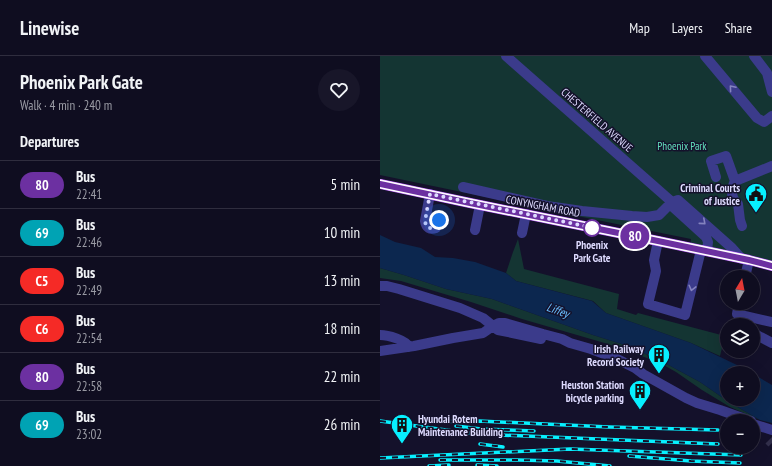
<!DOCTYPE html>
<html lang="en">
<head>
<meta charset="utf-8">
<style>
	:root { --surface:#0f0d20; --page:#181629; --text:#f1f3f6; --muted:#9b9ca5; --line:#2f2d3e }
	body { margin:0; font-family:"PT Sans Narrow",sans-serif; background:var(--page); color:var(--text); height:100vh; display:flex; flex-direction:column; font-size:15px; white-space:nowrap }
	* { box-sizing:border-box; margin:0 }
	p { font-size:13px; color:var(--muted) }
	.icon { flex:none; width:22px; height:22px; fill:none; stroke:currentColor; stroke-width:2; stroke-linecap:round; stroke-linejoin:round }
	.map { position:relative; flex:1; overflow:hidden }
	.side { display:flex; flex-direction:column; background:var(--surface); width:380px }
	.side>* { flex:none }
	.badge { padding:0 8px; border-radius:13px; font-size:14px; line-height:26px }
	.needle { width:26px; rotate:10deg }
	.tools { position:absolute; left:340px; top:214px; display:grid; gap:8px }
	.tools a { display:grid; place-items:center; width:40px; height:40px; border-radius:50%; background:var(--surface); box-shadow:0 4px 16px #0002,0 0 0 1px var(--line); font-size:20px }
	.you { position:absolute; width:20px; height:20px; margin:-10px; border:3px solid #fff; border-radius:50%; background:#1a73e8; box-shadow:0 0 0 6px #1a73e833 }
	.map>.badge { position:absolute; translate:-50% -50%; box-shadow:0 0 0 2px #fff }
	h2 { padding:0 20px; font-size:15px; line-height:36px }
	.round { display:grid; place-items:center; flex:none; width:42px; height:42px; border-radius:21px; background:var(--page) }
	.headline { display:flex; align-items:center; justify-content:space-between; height:68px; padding:0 20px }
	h1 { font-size:19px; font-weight:700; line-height:30px }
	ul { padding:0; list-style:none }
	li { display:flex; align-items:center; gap:12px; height:48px; padding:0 20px; border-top:1px solid var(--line) }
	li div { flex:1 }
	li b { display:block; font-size:15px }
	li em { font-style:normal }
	li .badge { min-width:44px; font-weight:700; text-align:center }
	header { display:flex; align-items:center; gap:24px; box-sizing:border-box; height:56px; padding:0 20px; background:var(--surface); border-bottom:1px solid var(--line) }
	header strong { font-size:19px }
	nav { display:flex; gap:22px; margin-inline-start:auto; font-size:14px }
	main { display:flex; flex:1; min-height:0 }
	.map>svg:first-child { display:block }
	.green { fill:#143533 }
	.water { fill:#0c274f }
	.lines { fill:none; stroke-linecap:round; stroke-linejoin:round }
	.minor-tunnel { stroke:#322f4b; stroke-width:10; stroke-dasharray:10 5; stroke-linecap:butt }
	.minor { stroke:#3b3b8b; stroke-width:10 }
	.major { stroke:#be62ff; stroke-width:10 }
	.rail-casing { stroke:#07f0ff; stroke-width:3.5 }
	.rail { stroke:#14112b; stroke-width:2; stroke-dasharray:6; stroke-linecap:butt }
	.oneway { stroke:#8483bf }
	.line-casing { stroke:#fff; stroke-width:9 }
	.line { stroke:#6c30a1; stroke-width:6 }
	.walk { stroke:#dedbff; stroke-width:4; stroke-dasharray:0 7.2 }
	.stop-dot { fill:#fff; stroke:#6c30a1; stroke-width:2 }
	.labels { text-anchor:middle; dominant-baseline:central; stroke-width:3; stroke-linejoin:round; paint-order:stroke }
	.street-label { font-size:11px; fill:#dedbff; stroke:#14112b }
	.park-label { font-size:11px; fill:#63e3be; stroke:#14112b }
	.poi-label { font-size:11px; font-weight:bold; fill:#dedbff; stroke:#14112b; text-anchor:end }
	.stop-label { font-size:11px; font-weight:bold; fill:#dedbff; stroke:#14112b }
	.water-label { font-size:12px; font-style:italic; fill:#69bfff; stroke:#14112b }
</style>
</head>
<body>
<header>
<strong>Linewise</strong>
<nav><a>Map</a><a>Layers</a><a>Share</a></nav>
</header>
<main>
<section class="side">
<div class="headline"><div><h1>Phoenix Park Gate</h1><p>Walk · 4 min · 240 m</p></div><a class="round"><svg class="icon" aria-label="heart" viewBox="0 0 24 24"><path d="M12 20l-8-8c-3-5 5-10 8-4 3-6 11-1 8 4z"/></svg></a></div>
<h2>Departures</h2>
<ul>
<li><span class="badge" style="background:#6c30a1;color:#fff">80</span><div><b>Bus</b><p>22:41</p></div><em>5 min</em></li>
<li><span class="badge" style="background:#00a3b4;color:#fff">69</span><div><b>Bus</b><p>22:46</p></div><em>10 min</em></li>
<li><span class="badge" style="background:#f52a26;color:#fff">C5</span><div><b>Bus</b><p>22:49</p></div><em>13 min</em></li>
<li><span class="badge" style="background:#f52a26;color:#fff">C6</span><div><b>Bus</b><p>22:54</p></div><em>18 min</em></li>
<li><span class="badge" style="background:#6c30a1;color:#fff">80</span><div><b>Bus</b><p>22:58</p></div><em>22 min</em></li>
<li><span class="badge" style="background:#00a3b4;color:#fff">69</span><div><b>Bus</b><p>23:02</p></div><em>26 min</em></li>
</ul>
</section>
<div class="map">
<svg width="392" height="410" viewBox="0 0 392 410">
	<rect width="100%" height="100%" fill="#14112b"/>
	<!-- green -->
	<path class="green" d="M0 0H392V210L310 192 311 183 197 160 0 119Z
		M138 183 144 213 239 238 237 253 256 259 258 257 345 280 340 300 311 287 226 257 213 245 136 225 126 217 133 196Z
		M0 212 24 219 66 233 112 243 213 279 248 290 283 306 320 326 349 346 380 364 350 351 322 334 296 316 280 307 259 299 228 288 142 263 91 246 21 225 0 222Z"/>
	<!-- water -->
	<path class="water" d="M0 179 15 186 41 192 55 201 73 202 95 206 126 217 136 225 212 245 226 257 311 287 359 310 371 317H347V343H373V318L392 329V367L380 364 349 346 320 326 283 306 248 290 213 279 112 243 66 233 24 219 0 212Z"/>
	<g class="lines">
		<!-- minor-tunnel -->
		<path class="minor-tunnel" d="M389 384 392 387"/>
		<!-- minor -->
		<path class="minor" d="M126 0 292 146 293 151 326 181 328 186 327 195
			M325 0 377 62 384 66 392 60
			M374 0 387 17 392 36
			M336 121 331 105 346 100 355 125 392 110
			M355 125C351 133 350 142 358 148L360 164 362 170
			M83 131 167 150 202 155 252 160 267 161 279 159 292 146
			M50 138 45 165C46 172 50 174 56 172L59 164
			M292 146 298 144 352 192 362 203
			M95 174 100 149
			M142 177 146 158
			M278 185 274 204 276 215 268 248 305 259 321 194
			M365 221 369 204
			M0 230H7L19 233 80 252 103 262 118 274 161 283
			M359 247 357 258 391 266
			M373 277 392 287
			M0 279C8 279 26 284 29 291
			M0 295 34 290 73 282 103 277 113 270 119 267H125L163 278 182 283 190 287 211 293 235 302 255 312 263 318 306 342 317 347 340 354 371 365
			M373 368 392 374"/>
		<!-- major -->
		<path class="major" d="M0 128 90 147 278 185 369 204 392 210"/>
		<!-- rail casing -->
		<g class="rail-casing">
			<path id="rail" d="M0 365 95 378 338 388
				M42 366 99 365 229 371 338 374
				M76 370 101 373 154 375
				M100 388 123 391
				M249 400 311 405 360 407
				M0 402 190 393 361 399
				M60 404H138L177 405 230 410
				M97 409 117 410
				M49 410 69 409"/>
		</g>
		<!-- rail -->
		<use href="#rail" class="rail"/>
	</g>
	<!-- one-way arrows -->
	<defs><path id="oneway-chevron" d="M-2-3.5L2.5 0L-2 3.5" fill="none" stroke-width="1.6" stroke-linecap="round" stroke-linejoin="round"/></defs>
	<g class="oneway">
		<use href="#oneway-chevron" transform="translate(352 32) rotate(-130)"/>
		<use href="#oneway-chevron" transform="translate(323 166) rotate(41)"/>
		<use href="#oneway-chevron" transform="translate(312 232) rotate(104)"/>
	</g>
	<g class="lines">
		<!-- line casing -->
		<g class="line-casing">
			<path id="line" d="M0 128 90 147 278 185 369 204 392 210"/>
		</g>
		<!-- line -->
		<use href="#line" class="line"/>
		<!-- walk -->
		<path class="walk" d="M59 164 56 172C50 173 46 172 45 165L50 138 219 173 212 172"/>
	</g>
	<!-- icons -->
	<defs>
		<g id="civic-pin" transform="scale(1.15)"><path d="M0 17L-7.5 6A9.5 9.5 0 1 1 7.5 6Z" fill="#07f0ff" stroke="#14112b"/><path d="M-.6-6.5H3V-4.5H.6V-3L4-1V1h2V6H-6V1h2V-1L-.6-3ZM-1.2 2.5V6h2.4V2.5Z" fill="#111"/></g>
		<g id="building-pin" transform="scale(1.15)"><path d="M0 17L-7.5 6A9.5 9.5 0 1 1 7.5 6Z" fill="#07f0ff" stroke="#14112b"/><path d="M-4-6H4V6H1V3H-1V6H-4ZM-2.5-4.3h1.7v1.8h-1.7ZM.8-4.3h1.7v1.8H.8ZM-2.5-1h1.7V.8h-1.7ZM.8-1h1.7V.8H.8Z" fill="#111"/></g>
	</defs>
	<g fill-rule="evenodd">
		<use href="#civic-pin" x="376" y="138"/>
		<use href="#building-pin" x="279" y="299"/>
		<use href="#building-pin" x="260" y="335"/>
		<use href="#building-pin" x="22" y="369"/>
	</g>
	<!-- markers -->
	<circle class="stop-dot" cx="212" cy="172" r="8"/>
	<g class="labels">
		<!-- street labels -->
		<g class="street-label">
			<text transform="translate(217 64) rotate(41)">CHESTERFIELD AVENUE</text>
			<text transform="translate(163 150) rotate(11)">CONYNGHAM ROAD</text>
		</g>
		<!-- park labels -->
		<g class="park-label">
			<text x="302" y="90">Phoenix Park</text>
		</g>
		<!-- poi labels -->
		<g class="poi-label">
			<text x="360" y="132">Criminal Courts<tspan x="360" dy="13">of Justice</tspan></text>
			<text x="264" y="293">Irish Railway<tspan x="264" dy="13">Record Society</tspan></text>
			<text x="244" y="329">Heuston Station<tspan x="244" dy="13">bicycle parking</tspan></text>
			<text x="38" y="363" text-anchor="start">Hyundai Rotem<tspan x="38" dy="13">Maintenance Building</tspan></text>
		</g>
		<!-- stop labels -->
		<g class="stop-label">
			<text x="212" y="189">Phoenix<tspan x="212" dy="13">Park Gate</tspan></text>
		</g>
		<!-- water labels -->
		<g class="water-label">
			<text transform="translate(178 254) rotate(19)">Liffey</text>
		</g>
	</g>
</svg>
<div class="tools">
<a><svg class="needle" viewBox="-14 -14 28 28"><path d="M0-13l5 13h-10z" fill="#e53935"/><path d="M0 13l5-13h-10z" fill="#9b9ca5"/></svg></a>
<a><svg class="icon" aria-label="layers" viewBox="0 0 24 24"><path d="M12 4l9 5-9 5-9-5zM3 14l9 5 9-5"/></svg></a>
<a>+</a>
<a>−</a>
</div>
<div class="you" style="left:59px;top:164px"></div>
<b class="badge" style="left:255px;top:180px;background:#6c30a1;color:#fff">80</b>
</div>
</main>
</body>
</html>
